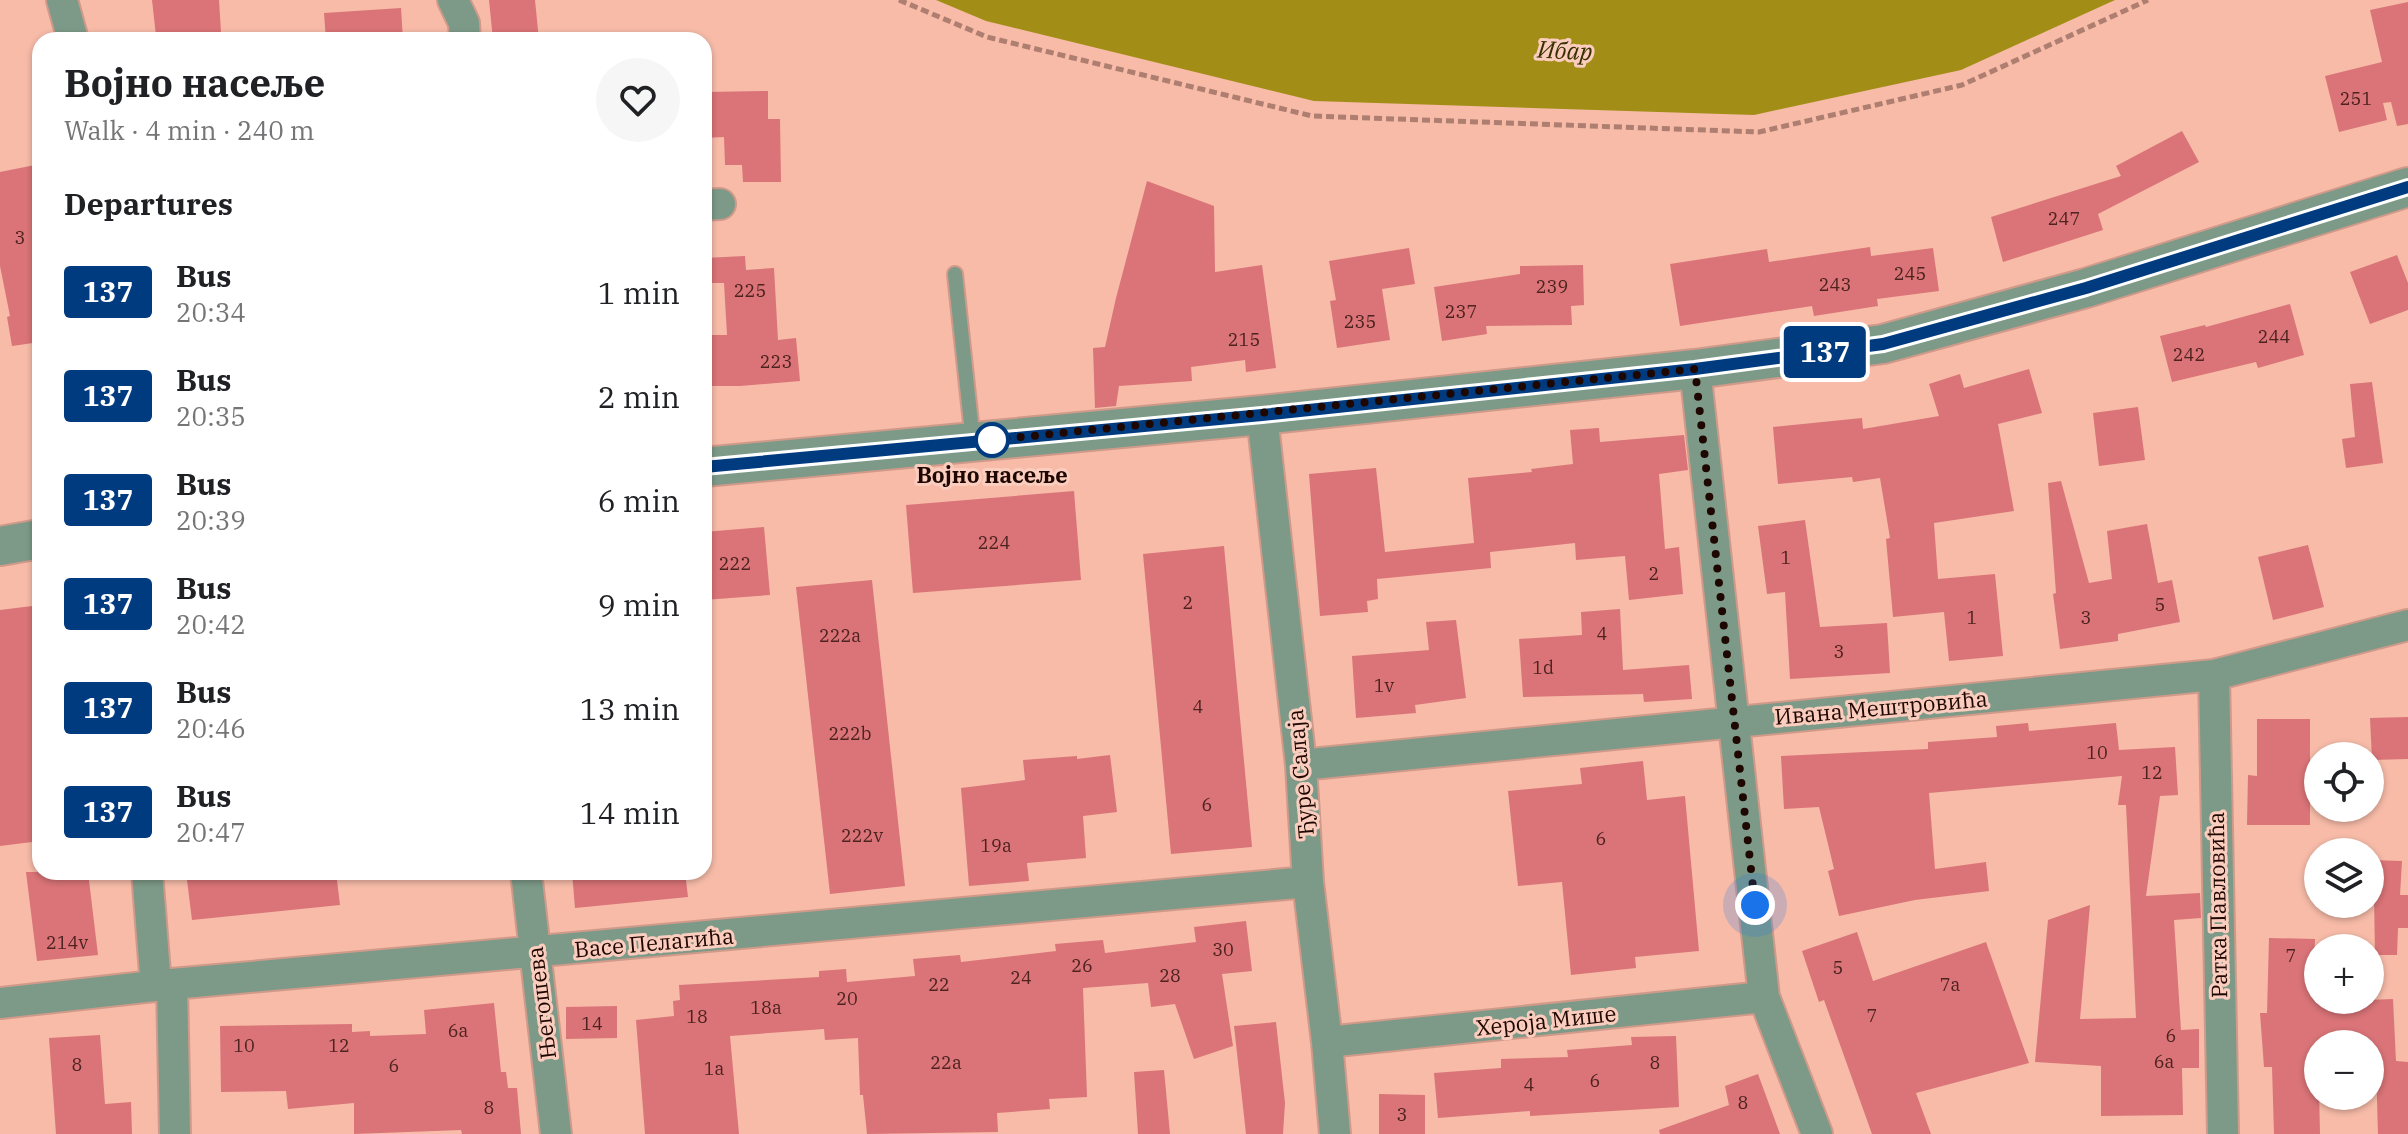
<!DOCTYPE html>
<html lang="en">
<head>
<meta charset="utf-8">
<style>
	:root { --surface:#fff; --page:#f6f6f6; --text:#202124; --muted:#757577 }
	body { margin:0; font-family:"IBM Plex Serif",serif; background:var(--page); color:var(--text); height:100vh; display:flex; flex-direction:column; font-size:30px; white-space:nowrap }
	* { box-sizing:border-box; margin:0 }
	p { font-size:26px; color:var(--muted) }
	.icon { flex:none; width:44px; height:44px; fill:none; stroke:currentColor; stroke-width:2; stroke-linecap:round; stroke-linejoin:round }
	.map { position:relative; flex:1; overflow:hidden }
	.side { position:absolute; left:32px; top:32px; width:680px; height:848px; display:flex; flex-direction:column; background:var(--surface); border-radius:24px; box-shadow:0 2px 6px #0004 }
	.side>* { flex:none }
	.badge { padding:0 16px; border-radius:6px; font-size:28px; line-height:52px }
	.buttons { position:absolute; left:2304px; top:742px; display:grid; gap:16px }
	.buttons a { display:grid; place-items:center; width:80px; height:80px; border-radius:50%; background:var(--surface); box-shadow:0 2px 6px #0004; font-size:40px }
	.you { position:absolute; width:40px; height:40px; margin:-20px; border:6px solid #fff; border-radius:50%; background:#1a73e8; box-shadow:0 0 0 12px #1a73e833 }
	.map>.badge { position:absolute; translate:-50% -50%; box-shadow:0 0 0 4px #fff }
	h2 { padding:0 32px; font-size:30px; line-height:72px }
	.round { display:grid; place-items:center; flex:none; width:84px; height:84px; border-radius:42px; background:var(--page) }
	.head { display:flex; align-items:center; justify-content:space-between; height:136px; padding:0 32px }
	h1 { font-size:38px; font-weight:700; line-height:60px }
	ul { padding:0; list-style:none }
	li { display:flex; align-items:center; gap:24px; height:104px; padding:0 32px }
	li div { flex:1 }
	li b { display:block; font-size:30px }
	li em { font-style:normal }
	li .badge { min-width:88px; font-weight:700; text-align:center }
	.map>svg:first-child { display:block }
	.water { fill:#a28e16 }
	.building { fill:#da7478 }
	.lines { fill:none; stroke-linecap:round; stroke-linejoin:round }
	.service-casing { stroke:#d09a8a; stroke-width:18 }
	.minor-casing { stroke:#d09a8a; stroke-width:34 }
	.tertiary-casing { stroke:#d09a8a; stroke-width:42 }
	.path { stroke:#ae7e70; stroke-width:5; stroke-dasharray:8 4; stroke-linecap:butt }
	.service { stroke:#7d9a88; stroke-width:14 }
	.minor { stroke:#7d9a88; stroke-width:30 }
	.tertiary { stroke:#7d9a88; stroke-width:38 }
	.line-casing { stroke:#fff; stroke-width:18 }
	.line { stroke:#003b80; stroke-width:12 }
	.walk { stroke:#1e0601; stroke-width:8; stroke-dasharray:0 14.4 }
	.stop-dot { fill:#fff; stroke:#003b80; stroke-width:4 }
	.labels { text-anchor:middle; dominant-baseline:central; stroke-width:6; stroke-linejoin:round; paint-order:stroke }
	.number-label { font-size:18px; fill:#4d221f }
	.stop-label { font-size:22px; font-weight:bold; fill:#1e0601; stroke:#facdbe }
	.street-label { font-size:22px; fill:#1e0601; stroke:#facdbe }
	.water-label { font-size:24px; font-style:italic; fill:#393001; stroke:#facdbe }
</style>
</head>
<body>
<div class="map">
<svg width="2408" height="1134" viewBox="0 0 2408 1134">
	<rect width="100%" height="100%" fill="#f7bba8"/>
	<!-- water -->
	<path class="water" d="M936 0H2115L1961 70 1754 115 1314 101 986 21Z"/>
	<!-- building -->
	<path class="building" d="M152 0H219L221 32 156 36Z
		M489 0H535L539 40H493Z
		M2408 2V124L2397 126 2391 102 2383 103 2387 120 2339 132 2325 76 2382 62 2370 10Z
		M401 8 403 40H326L324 13Z
		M768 91V119H780L781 182H743L742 165H725L724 137 704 138V92Z
		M2182 131 2199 162 2098 214 2103 230 2003 262 1991 217 2121 176 2116 166Z
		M40 164V342L12 346 7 317 10 316 0 266V172Z
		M1147 181 1214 206 1215 272 1262 265 1276 368 1246 372 1245 360 1191 367 1192 381 1119 386 1116 406 1095 408 1093 348 1105 347 1116 298Z
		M1870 247 1871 256 1933 248 1939 291 1877 299 1878 306 1814 316 1812 306 1680 326 1670 264 1767 249 1769 262Z
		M1409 248 1415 284 1382 289 1390 340 1337 348 1330 301 1336 300 1329 261Z
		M2397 255 2408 283V310L2370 324 2350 272Z
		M745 256 746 270 774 268 778 340 796 338 800 381 740 386H704V335H727L724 283H704V258Z
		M1583 265 1584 305 1571 306 1572 325 1486 326 1487 334 1442 341 1434 287 1520 274V266Z
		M2290 304 2304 355 2258 368 2256 362 2172 382 2160 336 2205 325 2206 327Z
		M2029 369 2042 413 1998 424 2014 511 1934 523 1938 579 1995 574 2003 656 1949 661 1944 612 1893 617 1886 539 1890 538 1880 478 1853 482 1852 477 1778 484 1773 427 1862 418 1863 429 1939 416 1929 384 1960 374 1964 388Z
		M2372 382 2383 463 2346 468 2342 439 2355 437 2350 384Z
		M2138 407 2145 460 2099 466 2093 413Z
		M1599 428 1600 442 1684 435 1688 470 1659 474 1665 549 1679 547 1683 594 1629 600 1625 556 1576 560 1575 543 1490 552 1491 568 1377 579 1378 599 1367 601 1368 612 1320 616 1309 474 1376 468 1385 552 1474 543 1468 478 1532 472 1531 469 1573 464 1570 430Z
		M2061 481 2089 583 2112 579 2107 531 2147 524 2158 583 2172 580 2180 622 2118 634V641L2060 649 2053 594 2056 593 2048 483Z
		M1074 491 1081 580 913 593 906 505Z
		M1805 520 1820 627 1887 623 1890 673 1790 679 1785 592 1767 594 1758 526Z
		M764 527 770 595 704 600V532Z
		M2308 545 2324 607 2273 620 2258 557Z
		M1224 546 1252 847 1171 854 1143 554Z
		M872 580 905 886 830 894 796 587Z
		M40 605V841L0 846V610Z
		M1620 609 1623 670 1689 665 1692 699 1644 702 1643 694 1523 697 1519 639 1582 635 1581 612Z
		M1456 620 1466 698 1415 705 1416 713 1356 718 1352 656 1429 650 1426 622Z
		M2408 717V759L2372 760 2370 718Z
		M2257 719H2310V825H2247L2248 775 2257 776Z
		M2028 723 2029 731 2116 723 2119 750 2175 747 2178 795 2160 796 2146 896 2200 893 2201 918 2174 920 2181 1030 2199 1029V1068H2182L2183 1115 2101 1116V1066L2035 1062 2048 920 2090 905 2080 1019 2136 1018 2126 805H2118L2122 776 1929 793 1935 869 1986 862 1989 891 1915 900 1839 916 1828 871 1834 869 1819 807 1784 809 1781 756 1928 749V742L1997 737 1996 726Z
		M1110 755 1117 812 1083 816 1086 858 1027 863 1029 881 969 886 961 788 1025 780 1023 760 1077 756V759Z
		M1643 761 1647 800 1685 796 1699 951 1635 957 1636 968 1571 975 1562 882 1518 886 1508 791 1582 784 1580 768Z
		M2370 860 2402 861 2400 895H2408V928H2398L2397 955H2375L2374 895H2370Z
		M26 872H88L98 955 37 961Z
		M186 872H336L340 905 192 920Z
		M572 872H685L688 897 575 908Z
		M1246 921 1252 971 1222 974 1233 1046 1194 1059 1175 1004 1151 1007 1148 983 1083 988 1087 1097 1049 1099 1050 1109 997 1113 998 1132 867 1134 863 1095H860L858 1038 825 1040 824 1029 730 1036 739 1134H645L636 1020 674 1016 673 1001 680 1000 679 985 819 977V971L846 969 847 982 915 976 913 959 960 955 961 962 1056 951 1055 944 1103 940 1105 953 1196 942 1194 927Z
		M1857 932 1873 981 1986 942 2029 1063 1916 1093 1931 1134H1872L1824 1000 1819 1002 1802 951Z
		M2269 938 2315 939 2314 971H2318V1002L2393 999 2396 1061 2408 1062V1134H2378L2376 1066H2370V1044H2318L2320 1134H2274L2272 1067H2264L2260 1013H2267Z
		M494 1003 501 1072H506L508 1088H517L521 1134H462L461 1130 354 1134V1103L288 1109 286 1091 221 1092 220 1026 352 1024V1032L370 1031V1036L426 1034 424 1010Z
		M617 1006V1038L566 1039V1007Z
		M1276 1022 1285 1103 1283 1134H1246L1234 1026Z
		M100 1035 105 1104 131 1102 132 1134H56L49 1038Z
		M1676 1036 1679 1107 1530 1116V1111L1438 1118 1434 1073 1501 1068V1059L1568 1057 1567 1050 1632 1045 1631 1037Z
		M1164 1070 1170 1134H1138L1134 1072Z
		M1758 1074 1780 1134H1660L1659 1130 1729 1105 1725 1086Z
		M1379 1094 1425 1095V1134H1379Z"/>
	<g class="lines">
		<!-- service casing -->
		<g class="service-casing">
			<path id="service" d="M955 274 973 442"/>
		</g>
		<!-- minor casing -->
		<g class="minor-casing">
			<path id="minor" d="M62 0 73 40
				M453 0 464 23 465 40
				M704 205 720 204
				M1695 369 1764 997 1817 1134
				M1262 415 1301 765 1308 882 1327 1042 1335 1134
				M2214 675 2223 1134
				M1301 765 2214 675 2408 625
				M147 872 156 986
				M526 872 556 1134
				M172 984 175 1134
				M0 1003 172 984 1308 882
				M1327 1042 1764 997"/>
		</g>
		<!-- tertiary casing -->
		<g class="tertiary-casing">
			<path id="tertiary" d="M704 467 1262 415 1695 369 1883 344 2086 288 2408 187
				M0 546 40 539"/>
		</g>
		<!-- path -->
		<path class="path" d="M899 0 987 37 1312 116 1759 132 1962 85 2148 0"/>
		<!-- service -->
		<use href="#service" class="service"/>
		<!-- minor -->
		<use href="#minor" class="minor"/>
		<!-- tertiary -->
		<use href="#tertiary" class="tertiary"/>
	</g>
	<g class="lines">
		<!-- line casing -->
		<g class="line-casing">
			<path id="line" d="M704 467 1262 415 1695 369 1883 344 2086 288 2408 187"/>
		</g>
		<!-- line -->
		<use href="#line" class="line"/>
		<!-- walk -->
		<path class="walk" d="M992 440 1695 369 1755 905"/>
	</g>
	<!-- markers -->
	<circle class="stop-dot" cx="992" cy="440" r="16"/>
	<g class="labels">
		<!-- number labels -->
		<g class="number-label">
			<text x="2356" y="98">251</text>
			<text x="2064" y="218">247</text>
			<text x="20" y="237">3</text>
			<text x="1910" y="273">245</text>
			<text x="1835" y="284">243</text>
			<text x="1552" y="286">239</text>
			<text x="750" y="290">225</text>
			<text x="1461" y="311">237</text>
			<text x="1360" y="321">235</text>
			<text x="2274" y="336">244</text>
			<text x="1244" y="339">215</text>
			<text x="2189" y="354">242</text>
			<text x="776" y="361">223</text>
			<text x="994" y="542">224</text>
			<text x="1786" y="557">1</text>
			<text x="735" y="563">222</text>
			<text x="1654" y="573">2</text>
			<text x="1188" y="602">2</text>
			<text x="2160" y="604">5</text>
			<text x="1972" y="617">1</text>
			<text x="2086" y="617">3</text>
			<text x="1602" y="633">4</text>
			<text x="840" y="635">222a</text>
			<text x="1839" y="651">3</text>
			<text x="1543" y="667">1d</text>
			<text x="1384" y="685">1v</text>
			<text x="1198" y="706">4</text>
			<text x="850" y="733">222b</text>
			<text x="2097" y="752">10</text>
			<text x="2152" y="772">12</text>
			<text x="1207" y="804">6</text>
			<text x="862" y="835">222v</text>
			<text x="1601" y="838">6</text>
			<text x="996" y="845">19a</text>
			<text x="67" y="942">214v</text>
			<text x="1223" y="949">30</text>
			<text x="2291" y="955">7</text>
			<text x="1082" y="965">26</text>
			<text x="1838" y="967">5</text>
			<text x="1170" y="975">28</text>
			<text x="1021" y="977">24</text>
			<text x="939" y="984">22</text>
			<text x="1950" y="984">7a</text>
			<text x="847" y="998">20</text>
			<text x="766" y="1007">18a</text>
			<text x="1872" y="1015">7</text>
			<text x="697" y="1016">18</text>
			<text x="592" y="1023">14</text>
			<text x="458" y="1030">6a</text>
			<text x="2171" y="1035">6</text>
			<text x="244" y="1045">10</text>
			<text x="339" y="1045">12</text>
			<text x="2164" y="1061">6a</text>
			<text x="946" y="1062">22a</text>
			<text x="1655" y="1062">8</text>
			<text x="77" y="1064">8</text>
			<text x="394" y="1065">6</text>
			<text x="714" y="1068">1a</text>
			<text x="1595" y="1080">6</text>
			<text x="1529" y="1084">4</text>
			<text x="1743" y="1102">8</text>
			<text x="489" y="1107">8</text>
			<text x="1402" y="1114">3</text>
		</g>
		<!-- stop labels -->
		<g class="stop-label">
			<text x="992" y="474">Војно насеље</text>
		</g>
		<!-- street labels -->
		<g class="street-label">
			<text transform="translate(1881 707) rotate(-5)">Ивана Мештровића</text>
			<text transform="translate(1300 774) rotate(-95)">Ђуре Салаја</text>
			<text transform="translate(2217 905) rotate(-91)">Ратка Павловића</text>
			<text transform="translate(654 942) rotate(-5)">Васе Пелагића</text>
			<text transform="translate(541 1003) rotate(-97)">Његошева</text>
			<text transform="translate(1546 1020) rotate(-6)">Хероја Мише</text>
		</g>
		<!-- water labels -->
		<g class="water-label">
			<text transform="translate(1565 50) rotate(3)">Ибар</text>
		</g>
	</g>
</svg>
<div class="buttons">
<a><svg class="icon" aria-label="locate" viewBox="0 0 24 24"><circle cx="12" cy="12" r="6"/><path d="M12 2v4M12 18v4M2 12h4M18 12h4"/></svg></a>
<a><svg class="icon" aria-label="layers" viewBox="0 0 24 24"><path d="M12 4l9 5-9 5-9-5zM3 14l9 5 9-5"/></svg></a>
<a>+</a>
<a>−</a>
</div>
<div class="you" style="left:1755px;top:905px"></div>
<b class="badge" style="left:1825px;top:352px;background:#003b80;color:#fff">137</b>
<section class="side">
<div class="head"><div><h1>Војно насеље</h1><p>Walk · 4 min · 240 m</p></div><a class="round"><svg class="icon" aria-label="heart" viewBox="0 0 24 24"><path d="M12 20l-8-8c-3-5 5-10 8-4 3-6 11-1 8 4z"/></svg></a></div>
<h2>Departures</h2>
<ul>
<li><span class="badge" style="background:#003b80;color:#fff">137</span><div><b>Bus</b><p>20:34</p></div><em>1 min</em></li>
<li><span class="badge" style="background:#003b80;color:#fff">137</span><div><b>Bus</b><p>20:35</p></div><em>2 min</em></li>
<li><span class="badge" style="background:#003b80;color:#fff">137</span><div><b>Bus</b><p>20:39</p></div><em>6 min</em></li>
<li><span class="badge" style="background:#003b80;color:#fff">137</span><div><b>Bus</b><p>20:42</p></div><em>9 min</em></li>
<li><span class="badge" style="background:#003b80;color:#fff">137</span><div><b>Bus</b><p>20:46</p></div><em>13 min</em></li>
<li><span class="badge" style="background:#003b80;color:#fff">137</span><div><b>Bus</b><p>20:47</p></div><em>14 min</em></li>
</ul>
</section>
</div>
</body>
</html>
